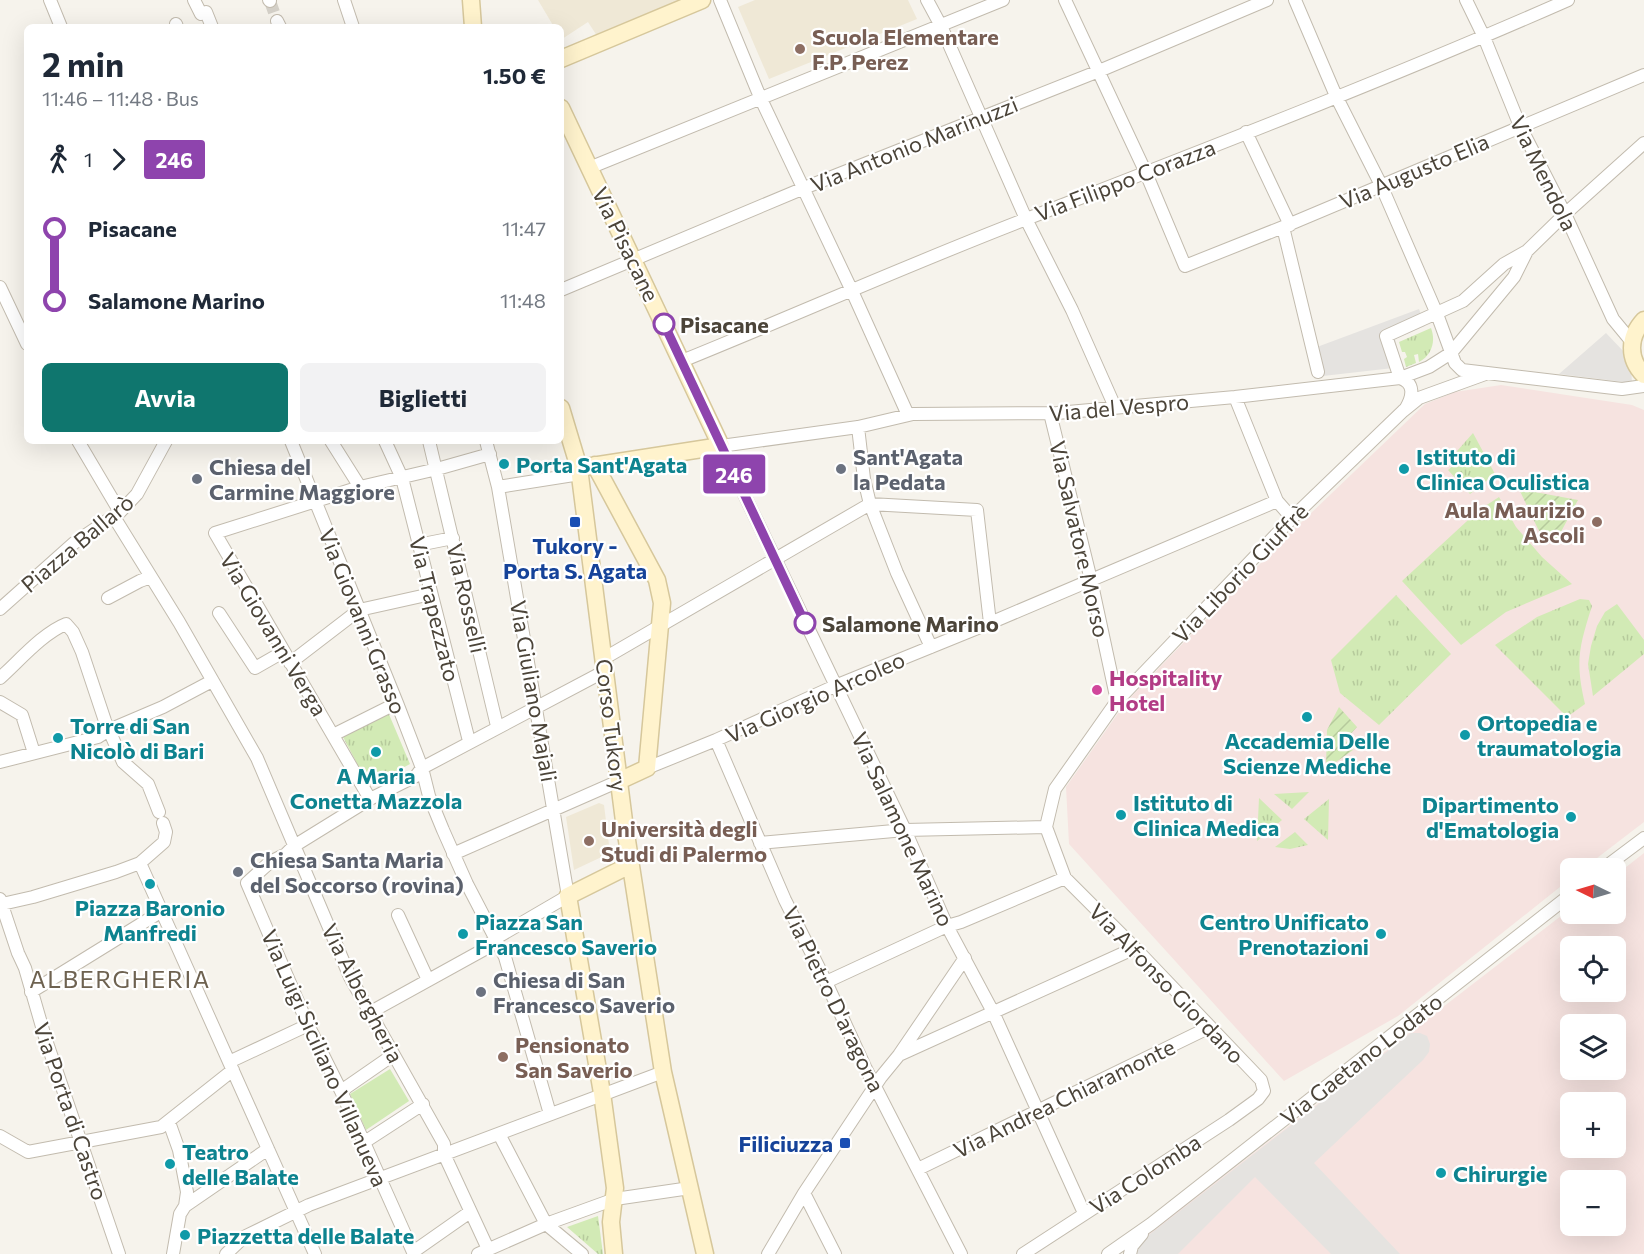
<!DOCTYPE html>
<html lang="it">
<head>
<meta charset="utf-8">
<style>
	:root { --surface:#fff; --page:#f2f2f3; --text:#1f2937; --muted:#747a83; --accent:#0f766e }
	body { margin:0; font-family:Commissioner,sans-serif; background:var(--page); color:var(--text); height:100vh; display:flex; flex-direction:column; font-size:22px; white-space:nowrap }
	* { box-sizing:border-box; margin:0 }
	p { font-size:20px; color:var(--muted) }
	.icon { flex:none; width:33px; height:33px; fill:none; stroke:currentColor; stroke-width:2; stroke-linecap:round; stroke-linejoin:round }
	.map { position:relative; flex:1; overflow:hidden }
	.side { position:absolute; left:24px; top:24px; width:540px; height:420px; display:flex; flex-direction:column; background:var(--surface); border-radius:9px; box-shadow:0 6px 24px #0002 }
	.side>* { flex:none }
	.badge { padding:0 12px; border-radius:4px; font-size:21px; line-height:39px }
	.needle { width:39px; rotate:275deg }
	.fabs { position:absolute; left:1560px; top:858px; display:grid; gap:12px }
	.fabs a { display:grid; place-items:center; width:66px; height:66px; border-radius:9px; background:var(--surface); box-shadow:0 6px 24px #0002; font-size:30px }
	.map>.badge { position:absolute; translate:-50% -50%; box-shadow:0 0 0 3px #fff }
	.legs { display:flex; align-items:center; gap:9px; height:66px; padding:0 18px; font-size:20px }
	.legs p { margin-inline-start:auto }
	.summary { display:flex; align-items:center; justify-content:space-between; height:102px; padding:0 18px }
	h1 { font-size:33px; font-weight:700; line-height:45px }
	.button { display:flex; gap:12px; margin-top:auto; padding:12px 18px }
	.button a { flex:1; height:69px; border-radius:9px; background:var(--accent); color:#fff; font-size:24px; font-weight:700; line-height:69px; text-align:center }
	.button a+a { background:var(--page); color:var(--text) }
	ul { padding:0 18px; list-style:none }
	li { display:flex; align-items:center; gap:21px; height:72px; font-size:22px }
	li i { display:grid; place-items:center; width:9px; height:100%; margin:0 8px; background:currentColor }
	li i::after { content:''; width:15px; height:15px; margin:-8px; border:4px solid; border-radius:50%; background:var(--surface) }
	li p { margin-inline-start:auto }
	li:first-child i { background:linear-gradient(#0000 50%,currentColor 0) }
	li:last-child i { background:linear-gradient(currentColor 50%,#0000 0) }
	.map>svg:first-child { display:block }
	.education { fill:#efe8d6 }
	.medical { fill:#f6e3e0; fill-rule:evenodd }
	.grass { fill:url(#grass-tufts) }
	.garden { fill:url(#garden-furrows) }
	.pitch { fill:#d2eab5 }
	.parking { fill:#e5e3e0 }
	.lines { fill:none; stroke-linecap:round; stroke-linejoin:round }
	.street-tunnel { stroke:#d4d0c8; stroke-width:12; stroke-dasharray:12 6; stroke-linecap:butt }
	.street-casing { stroke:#c2bbae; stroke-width:14 }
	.secondary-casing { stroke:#d6c79b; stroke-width:19 }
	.street { stroke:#fff; stroke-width:12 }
	.secondary { stroke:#fff3cd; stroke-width:16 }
	.line-1-casing { stroke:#fff; stroke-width:14 }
	.line-1 { stroke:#8e44ad; stroke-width:9 }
	.education-dot { fill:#8d6e63; stroke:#fff; stroke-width:2 }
	.stop-1-dot { fill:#fff; stroke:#8e44ad; stroke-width:3 }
	.culture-dot { fill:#0f9aa8; stroke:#fff; stroke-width:2 }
	.worship-dot { fill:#6b7280; stroke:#fff; stroke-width:2 }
	.transit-dot { fill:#1a4fb4; stroke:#fff; stroke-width:2 }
	.hotel-dot { fill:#d1479c; stroke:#fff; stroke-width:2 }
	.labels { text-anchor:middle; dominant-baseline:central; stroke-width:4.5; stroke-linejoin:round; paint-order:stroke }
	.education-label { font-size:22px; font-weight:bold; fill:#785e54; stroke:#fff; text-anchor:start }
	.street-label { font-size:22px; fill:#4b4439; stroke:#fff }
	.stop-label { font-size:22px; font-weight:bold; fill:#4b4439; stroke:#fff; text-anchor:start }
	.worship-label { font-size:22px; font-weight:bold; fill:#5b616d; stroke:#fff; text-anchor:start }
	.culture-label { font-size:22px; font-weight:bold; fill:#0d838f; stroke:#fff; text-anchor:start }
	.transit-label { font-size:22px; font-weight:bold; fill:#164399; stroke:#fff }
	.hotel-label { font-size:22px; font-weight:bold; fill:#b23c85; stroke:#fff; text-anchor:start }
	.neighbourhood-label { font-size:24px; letter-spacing:1.5px; fill:#6e6250; stroke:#fff }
</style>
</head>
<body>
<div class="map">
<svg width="1644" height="1254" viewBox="0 0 1644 1254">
	<defs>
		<pattern id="grass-tufts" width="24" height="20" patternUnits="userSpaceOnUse" patternTransform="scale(1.5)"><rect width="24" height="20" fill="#d2eab5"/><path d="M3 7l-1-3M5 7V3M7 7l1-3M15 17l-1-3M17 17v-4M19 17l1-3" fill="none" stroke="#b6ca9c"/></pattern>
		<pattern id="garden-furrows" width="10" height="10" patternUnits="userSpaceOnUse" patternTransform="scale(1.5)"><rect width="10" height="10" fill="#d2eab5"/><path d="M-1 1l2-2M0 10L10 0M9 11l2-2" fill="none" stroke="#b6ca9c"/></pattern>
	</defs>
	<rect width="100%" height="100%" fill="#f6f3ec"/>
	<!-- education -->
	<path class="education" d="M538 0H685L599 39 588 22 562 39 561 27H554Z
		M755 0H908L917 19 769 79 738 7Z
		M599 803 604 805 610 853 574 870 566 817Z"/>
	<!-- medical -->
	<path class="medical" d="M1501 385 1632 405 1644 410V822L1584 868H1570V879L1398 1016 1284 1081 1069 844 1066 787 1126 702 1284 539 1425 404 1455 392Z
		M1644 853V1254H1137L1136 1251 1141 1240 1570 909V914H1616V875ZM1570 946H1616V992H1570ZM1570 1024H1616V1070H1570ZM1570 1102H1616V1148H1570ZM1570 1180H1616V1226H1570Z"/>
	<!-- grass -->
	<path class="grass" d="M1431 328C1436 341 1432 355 1419 362L1418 354 1414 355 1416 363 1406 367 1404 359 1407 357 1405 352H1402L1399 342Z
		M1473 433 1495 474 1470 494 1448 470 1454 465 1450 459Z
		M1499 497 1516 527 1542 557 1572 584 1506 612 1461 645 1402 581 1479 510Z
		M1396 595 1451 654 1379 725 1340 693 1331 660Z
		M1580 599 1589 600 1592 606C1579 647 1575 662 1585 704L1567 717 1495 645 1537 617Z
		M1617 604 1644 640V654L1593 696 1588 664 1591 646 1597 626 1605 612Z
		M388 712 410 764 369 786 343 737Z
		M1309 792 1292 809 1274 794Z
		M1259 798 1282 820 1257 841Z
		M1329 799 1328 840 1304 819Z
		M1295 832 1308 845 1290 849 1275 847Z
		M598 1216 603 1254H598L567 1227Z"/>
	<!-- garden -->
	<path class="garden" d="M1519 489 1578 500 1555 543 1546 541 1538 529Z
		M1339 707 1357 727 1345 740 1353 750 1336 762 1326 766 1327 730Z"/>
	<!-- pitch -->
	<path class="pitch" d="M390 1069 409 1101 366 1130 350 1094Z"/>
	<!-- parking -->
	<path class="parking" d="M1419 309 1425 326 1395 339 1402 367 1323 376 1317 347Z
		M1606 333 1626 354 1631 367 1632 383 1559 374Z
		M1411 1033H1420L1427 1036 1430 1044 1429 1052 1423 1060 1314 1163 1400 1254H1331L1255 1177 1178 1254H1137L1136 1251 1141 1241Z"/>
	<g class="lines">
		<!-- street-tunnel -->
		<path class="street-tunnel" d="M270 1 277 21"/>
		<!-- street casing -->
		<g class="street-casing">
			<path id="street" d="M50 0 61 27
				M194 0 201 14
				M269 0 270 1
				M344 0 353 27
				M720 0 760 97 852 291 908 415
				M927 0 941 26 1026 219 1072 310 1115 407
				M1065 0 1146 173 1185 266 1283 227 1644 75
				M1295 0 1336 96 1381 185 1437 314 1455 363 1462 370 1622 389 1644 386
				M1466 0 1484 37 1520 126 1565 214 1613 319 1632 342
				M206 12 212 27
				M277 21 280 27
				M176 24 177 27
				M1246 132 1290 225
				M589 168 1003 0
				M1283 227 1318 372
				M0 287 27 344
				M561 290 809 186 1099 71 1267 0
				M682 361C798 314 912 263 1029 218 1209 148 1391 78 1568 0
				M1235 397 1277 501 1292 518
				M1406 408C1413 396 1415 383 1400 378L1386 336 1463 301 1504 264 1527 251 1565 214 1644 143
				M1050 413 1091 580 1117 701
				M858 427 864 479 870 504 897 573 931 647
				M78 441 120 512
				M291 441 397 703 422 768 429 796 443 830 467 884 505 957 550 1114
				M331 441 360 487
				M385 441 402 478 469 741
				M429 441 497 726
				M498 487 580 474
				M114 517 179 622 257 758 350 977 444 1144V1154L488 1249
				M418 545 453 538
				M108 598 140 581 151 577
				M0 609 74 543 120 512 137 494 166 441
				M219 613 255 668 283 652
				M603 659 870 504 977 510 990 623
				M290 663 359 610 431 594
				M0 678C19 661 43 633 66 624L73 632 82 652 105 721 123 762 148 784 159 812
				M0 702 22 715 34 753
				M333 735 397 703
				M716 740 785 900 826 982 865 1067 961 1254
				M0 762 98 737 109 730 163 707 212 681
				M647 768 716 740 835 686 990 623 1277 501
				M370 799 215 533 360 487 437 469 490 454
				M1046 827 1055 789 1117 701 1292 518 1403 411 1419 398 1488 373
				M760 843 905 830 1046 827
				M453 854 619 781
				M140 863 315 1254
				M1604 868 1644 838
				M0 899 18 953 25 968 45 1037 119 1254
				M2 904 33 897 116 872 140 863 164 842 166 832 163 823
				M398 915 428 980
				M826 982 947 926 961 922 1065 878
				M31 992 162 911
				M369 1013 483 950 496 938 568 896 498 487 486 441
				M901 1054 1135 948
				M229 1062 308 1025
				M341 1091 393 1055
				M169 1122 179 1150 187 1192 185 1206 180 1214 173 1254
				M499 1134 546 1224 582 1254
				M0 1136 28 1152 161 1127 233 1070
				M363 1143 423 1104
				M918 1169 1210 1027
				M804 1193 835 1254
				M185 1206 268 1149
				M1084 1213 993 1012 947 926 905 830 721 446 858 427 913 414 1057 413 1235 397 1400 378 1429 367 1451 353 1514 277 1527 251
				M413 1252 341 1091 308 1025 247 883 270 862 286 854 294 846 370 799 416 776 422 768 605 671
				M226 1254 244 1237 309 1205 663 1072
				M414 1254 413 1252 470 1212
				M478 1254 546 1224 615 1199 690 1188
				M768 1254 804 1193 881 1077 899 1055 965 958
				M1023 1254 1229 1120 1258 1099 1264 1091 1261 1080 1135 948 1065 878 1046 827
				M1108 1254 1151 1224 1570 895
				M1130 1254 1132 1246 1142 1234"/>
		</g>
		<!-- secondary casing -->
		<g class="secondary-casing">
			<path id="secondary" d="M471 0 473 27
				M561 59 702 0
				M561 108 721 446 579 468
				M1644 320C1628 337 1628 359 1644 375
				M561 408 579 468 624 821 663 1072 705 1254
				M595 465 657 580 662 603 647 768 619 781
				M614 1254 611 1222 615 1188 602 1093 568 896 630 865"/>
		</g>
		<!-- street -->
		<use href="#street" class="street"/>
		<!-- secondary -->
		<use href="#secondary" class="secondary"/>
	</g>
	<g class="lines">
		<!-- line-1 casing -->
		<g class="line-1-casing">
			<path id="line-1" d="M664 324 805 623"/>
		</g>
		<!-- line-1 -->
		<use href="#line-1" class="line-1"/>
	</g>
	<!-- markers -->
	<g class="education-dot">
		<circle cx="800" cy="49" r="6"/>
		<circle cx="1597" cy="522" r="6"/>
		<circle cx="589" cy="841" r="6"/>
		<circle cx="503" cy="1057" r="6"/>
	</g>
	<g class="stop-1-dot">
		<circle cx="664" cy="324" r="10"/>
		<circle cx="805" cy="623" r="10"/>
	</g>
	<g class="culture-dot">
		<circle cx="504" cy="464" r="6"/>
		<circle cx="1404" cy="469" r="6"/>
		<circle cx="1307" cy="717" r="6"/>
		<circle cx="1465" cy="735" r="6"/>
		<circle cx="58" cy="738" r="6"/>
		<circle cx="376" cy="752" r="6"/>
		<circle cx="1121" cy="815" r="6"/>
		<circle cx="1571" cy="817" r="6"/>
		<circle cx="150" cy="884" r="6"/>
		<circle cx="463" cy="934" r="6"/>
		<circle cx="1381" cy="934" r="6"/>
		<circle cx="170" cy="1164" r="6"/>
		<circle cx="1441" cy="1173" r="6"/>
		<circle cx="185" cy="1235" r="6"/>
	</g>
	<g class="worship-dot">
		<circle cx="841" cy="469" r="6"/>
		<circle cx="197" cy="479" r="6"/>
		<circle cx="238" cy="872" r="6"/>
		<circle cx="481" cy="992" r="6"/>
	</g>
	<g class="transit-dot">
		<rect x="569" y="516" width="12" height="12" rx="3"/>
		<rect x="839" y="1137" width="12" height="12" rx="3"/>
	</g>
	<circle class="hotel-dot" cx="1097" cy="690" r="6"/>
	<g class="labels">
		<!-- education labels -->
		<g class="education-label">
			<text x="812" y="36">Scuola Elementare<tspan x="812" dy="25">F.P. Perez</tspan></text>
			<text x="1585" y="509" text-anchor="end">Aula Maurizio<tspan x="1585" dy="25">Ascoli</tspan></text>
			<text x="601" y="828">Università degli<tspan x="601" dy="25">Studi di Palermo</tspan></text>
			<text x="515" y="1044">Pensionato<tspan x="515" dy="25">San Saverio</tspan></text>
		</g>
		<!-- street labels -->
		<g class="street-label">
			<text transform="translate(914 144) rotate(-22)">Via Antonio Marinuzzi</text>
			<text transform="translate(1414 171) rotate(-23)">Via Augusto Elia</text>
			<text transform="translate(1544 173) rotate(64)">Via Mendola</text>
			<text transform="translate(1125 180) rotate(-21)">Via Filippo Corazza</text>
			<text transform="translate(626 244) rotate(64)">Via Pisacane</text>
			<text transform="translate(1119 407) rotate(-5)">Via del Vespro</text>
			<text transform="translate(1080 539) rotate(77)">Via Salvatore Morso</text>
			<text transform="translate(77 543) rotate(-40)">Piazza Ballarò</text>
			<text transform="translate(1240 573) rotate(-46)">Via Liborio Giuffrè</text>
			<text transform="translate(467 598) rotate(77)">Via Rosselli</text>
			<text transform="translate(435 609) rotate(76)">Via Trapezzato</text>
			<text transform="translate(363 621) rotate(68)">Via Giovanni Grasso</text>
			<text transform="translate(274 634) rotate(59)">Via Giovanni Verga</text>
			<text transform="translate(534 691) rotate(80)">Via Giuliano Majali</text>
			<text transform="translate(815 697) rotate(-24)">Via Giorgio Arcoleo</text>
			<text transform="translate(612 725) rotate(83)">Corso Tukory</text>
			<text transform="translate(903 829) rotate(65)">Via Salamone Marino</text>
			<text transform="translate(1167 983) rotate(46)">Via Alfonso Giordano</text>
			<text transform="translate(363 993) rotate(63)">Via Albergheria</text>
			<text transform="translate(834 999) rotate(64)">Via Pietro D'aragona</text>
			<text transform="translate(325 1058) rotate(66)">Via Luigi Siciliano Villanueva</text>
			<text transform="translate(1361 1059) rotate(-38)">Via Gaetano Lodato</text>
			<text transform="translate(1064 1098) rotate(-26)">Via Andrea Chiaramonte</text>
			<text transform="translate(71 1111) rotate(71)">Via Porta di Castro</text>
			<text transform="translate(1145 1174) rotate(-33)">Via Colomba</text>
		</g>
		<!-- stop labels -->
		<g class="stop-label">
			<text x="680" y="324">Pisacane</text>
			<text x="822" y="623">Salamone Marino</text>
		</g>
		<!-- worship labels -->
		<g class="worship-label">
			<text x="853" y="456">Sant'Agata<tspan x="853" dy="25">la Pedata</tspan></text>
			<text x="209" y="466">Chiesa del<tspan x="209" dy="25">Carmine Maggiore</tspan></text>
			<text x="250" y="859">Chiesa Santa Maria<tspan x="250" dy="25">del Soccorso (rovina)</tspan></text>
			<text x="493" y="979">Chiesa di San<tspan x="493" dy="25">Francesco Saverio</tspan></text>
		</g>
		<!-- culture labels -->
		<g class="culture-label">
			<text x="1416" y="456">Istituto di<tspan x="1416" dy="25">Clinica Oculistica</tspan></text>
			<text x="516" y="464">Porta Sant'Agata</text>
			<text x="1477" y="722">Ortopedia e<tspan x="1477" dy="25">traumatologia</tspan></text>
			<text x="70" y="725">Torre di San<tspan x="70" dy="25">Nicolò di Bari</tspan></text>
			<text x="1307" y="740" text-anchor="middle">Accademia Delle<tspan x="1307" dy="25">Scienze Mediche</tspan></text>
			<text x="376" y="775" text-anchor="middle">A Maria<tspan x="376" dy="25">Conetta Mazzola</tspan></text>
			<text x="1133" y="802">Istituto di<tspan x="1133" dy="25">Clinica Medica</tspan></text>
			<text x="1559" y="804" text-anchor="end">Dipartimento<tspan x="1559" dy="25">d'Ematologia</tspan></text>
			<text x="150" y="907" text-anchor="middle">Piazza Baronio<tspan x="150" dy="25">Manfredi</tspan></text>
			<text x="475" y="921">Piazza San<tspan x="475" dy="25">Francesco Saverio</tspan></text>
			<text x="1369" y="921" text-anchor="end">Centro Unificato<tspan x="1369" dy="25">Prenotazioni</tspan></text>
			<text x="182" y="1151">Teatro<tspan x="182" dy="25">delle Balate</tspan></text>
			<text x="1453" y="1173">Chirurgie</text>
			<text x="197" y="1235">Piazzetta delle Balate</text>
		</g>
		<!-- transit labels -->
		<g class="transit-label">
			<text x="575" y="545">Tukory -<tspan x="575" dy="25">Porta S. Agata</tspan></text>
			<text x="833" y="1143" text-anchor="end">Filiciuzza</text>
		</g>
		<!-- hotel labels -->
		<g class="hotel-label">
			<text x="1109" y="677">Hospitality<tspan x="1109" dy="25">Hotel</tspan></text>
		</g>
		<!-- neighbourhood labels -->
		<g class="neighbourhood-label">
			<text x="120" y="978">ALBERGHERIA</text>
		</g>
	</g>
</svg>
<div class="fabs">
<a><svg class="needle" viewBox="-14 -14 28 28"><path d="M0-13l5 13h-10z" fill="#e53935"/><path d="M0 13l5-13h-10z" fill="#747a83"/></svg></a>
<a><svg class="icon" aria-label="locate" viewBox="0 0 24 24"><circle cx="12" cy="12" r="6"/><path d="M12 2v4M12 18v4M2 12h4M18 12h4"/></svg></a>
<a><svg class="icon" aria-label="layers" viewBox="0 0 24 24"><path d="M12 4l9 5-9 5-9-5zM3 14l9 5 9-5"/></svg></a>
<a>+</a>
<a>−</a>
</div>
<b class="badge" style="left:734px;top:474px;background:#8e44ad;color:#fff">246</b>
<section class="side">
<div class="summary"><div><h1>2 min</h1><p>11:46 – 11:48 · Bus</p></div><b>1.50 €</b></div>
<div class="legs"><svg class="icon" aria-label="walk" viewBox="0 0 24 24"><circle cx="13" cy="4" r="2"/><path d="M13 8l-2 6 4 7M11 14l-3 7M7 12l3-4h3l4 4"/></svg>1<svg class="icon" aria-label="forward" viewBox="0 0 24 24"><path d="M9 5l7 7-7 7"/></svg><b class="badge" style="background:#8e44ad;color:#fff">246</b></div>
<ul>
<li><i style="color:#8e44ad"></i><b>Pisacane</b><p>11:47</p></li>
<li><i style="color:#8e44ad"></i><b>Salamone Marino</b><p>11:48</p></li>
</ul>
<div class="button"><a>Avvia</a><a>Biglietti</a></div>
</section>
</div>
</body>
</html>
